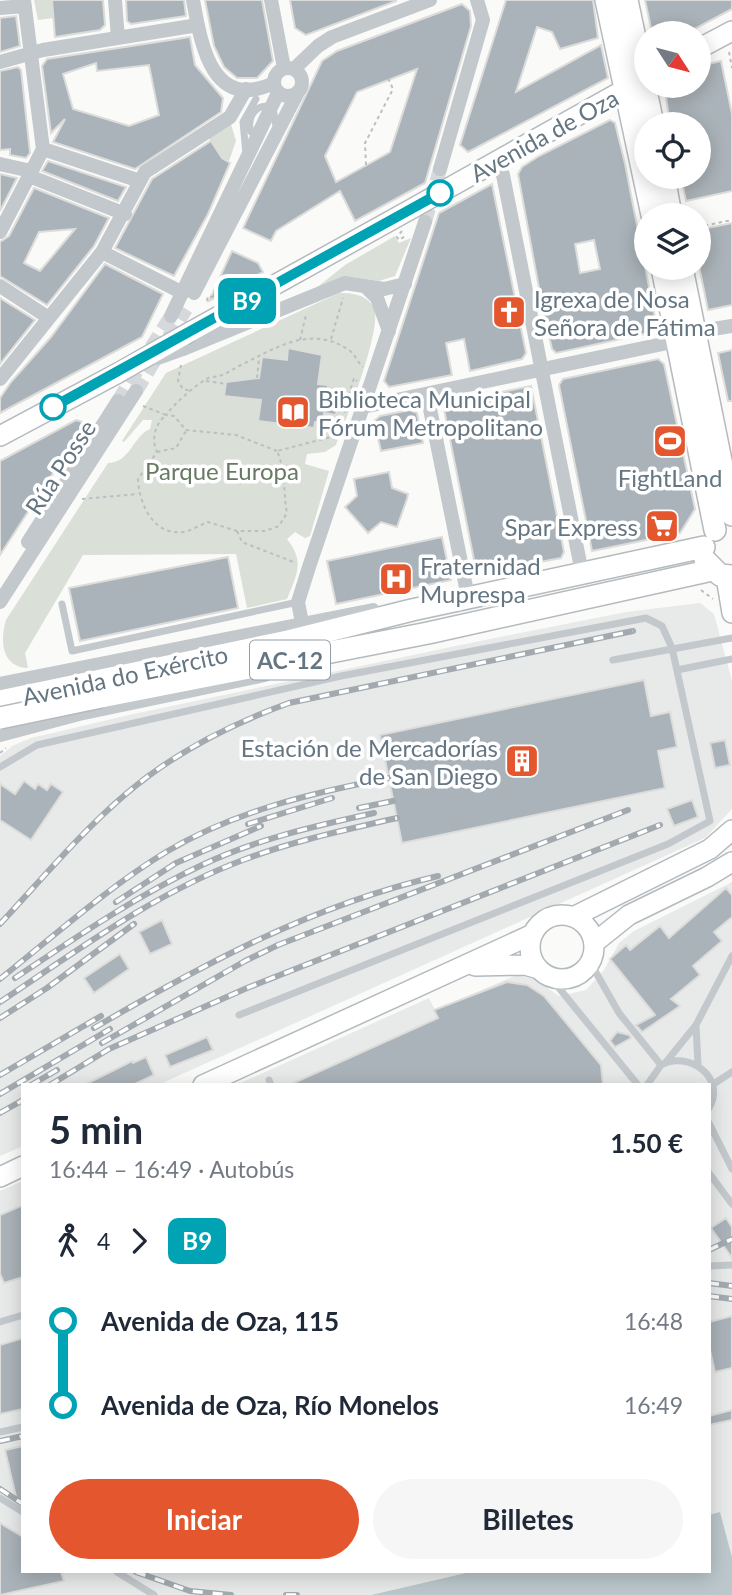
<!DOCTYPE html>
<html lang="es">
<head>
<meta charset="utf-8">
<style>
	:root { --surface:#fff; --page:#f6f6f7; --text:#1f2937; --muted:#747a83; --accent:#e4572e }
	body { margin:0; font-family:Lato,sans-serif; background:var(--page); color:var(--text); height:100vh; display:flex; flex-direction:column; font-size:26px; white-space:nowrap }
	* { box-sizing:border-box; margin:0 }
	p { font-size:23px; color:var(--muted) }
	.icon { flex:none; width:38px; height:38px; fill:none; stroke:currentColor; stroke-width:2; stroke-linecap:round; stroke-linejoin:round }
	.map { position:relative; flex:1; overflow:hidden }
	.details { position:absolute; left:21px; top:1083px; width:690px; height:490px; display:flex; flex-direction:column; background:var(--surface); border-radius:0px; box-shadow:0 4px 18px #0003 }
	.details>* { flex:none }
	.badge { padding:0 14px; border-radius:10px; font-size:24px; line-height:46px }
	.needle { width:46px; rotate:126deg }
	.buttons { position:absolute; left:634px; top:21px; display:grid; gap:14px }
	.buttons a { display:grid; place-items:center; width:77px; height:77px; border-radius:50%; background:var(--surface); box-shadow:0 4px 18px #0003; font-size:35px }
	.map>.badge { position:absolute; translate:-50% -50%; box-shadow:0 0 0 4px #fff }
	.legs { display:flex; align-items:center; gap:10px; height:77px; padding:0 28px; font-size:23px }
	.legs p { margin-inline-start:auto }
	.summary { display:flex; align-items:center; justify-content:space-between; height:119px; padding:0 28px }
	h1 { font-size:38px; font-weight:700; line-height:52px }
	.button { display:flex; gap:14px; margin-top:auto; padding:14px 28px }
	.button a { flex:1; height:80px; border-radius:42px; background:var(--accent); color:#fff; font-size:28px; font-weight:700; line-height:80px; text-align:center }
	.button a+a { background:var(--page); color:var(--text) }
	ul { padding:0 28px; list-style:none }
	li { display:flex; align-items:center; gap:24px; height:84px; font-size:26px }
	li i { display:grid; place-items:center; width:10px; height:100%; margin:0 9px; background:currentColor }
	li i::after { content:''; width:18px; height:18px; margin:-9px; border:5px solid; border-radius:50%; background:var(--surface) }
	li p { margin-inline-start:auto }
	li:first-child i { background:linear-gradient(#0000 50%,currentColor 0) }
	li:last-child i { background:linear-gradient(currentColor 50%,#0000 0) }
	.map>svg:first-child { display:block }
	.built { fill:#e8e9e9 }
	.green { fill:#dadfd7 }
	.water { fill:#bbc7cb }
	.building { fill:#aab3b9; stroke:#dcdcda; stroke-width:2; fill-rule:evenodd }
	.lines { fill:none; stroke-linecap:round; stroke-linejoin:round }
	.street-tunnel { stroke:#d5d9db; stroke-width:14; stroke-dasharray:14 7; stroke-linecap:butt }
	.secondary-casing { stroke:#b3babf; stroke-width:22 }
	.primary-casing { stroke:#b5babe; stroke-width:24 }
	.path { stroke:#bbbfc2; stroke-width:2; stroke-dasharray:3.5 3.5; stroke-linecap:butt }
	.lane { stroke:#c3c8cc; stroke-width:7 }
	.street { stroke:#c3c8cc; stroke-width:14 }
	.secondary { stroke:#fff; stroke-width:19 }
	.primary { stroke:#fff; stroke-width:21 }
	.rail-casing { stroke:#a2aab0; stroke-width:6 }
	.rail { stroke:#fff; stroke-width:3.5; stroke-dasharray:10; stroke-linecap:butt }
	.secondary-bridge-casing { stroke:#b3babf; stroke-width:22; stroke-linecap:butt }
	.primary-bridge-casing { stroke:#b5babe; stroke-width:24; stroke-linecap:butt }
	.street-bridge { stroke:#c3c8cc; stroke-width:14 }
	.secondary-bridge { stroke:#fff; stroke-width:19 }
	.primary-bridge { stroke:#fff; stroke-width:21 }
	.line-1-casing { stroke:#fff; stroke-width:16 }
	.line-1 { stroke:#00a3b4; stroke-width:10 }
	.stop-1-dot { fill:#fff; stroke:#00a3b4; stroke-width:3.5 }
	.labels { text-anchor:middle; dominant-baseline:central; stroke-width:7; stroke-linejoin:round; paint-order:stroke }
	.shield { fill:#fff; stroke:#939fa8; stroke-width:2 }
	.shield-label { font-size:23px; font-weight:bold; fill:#657683 }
	.street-label { font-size:24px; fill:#657683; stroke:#fff }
	.poi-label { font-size:24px; fill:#657683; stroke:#fff; text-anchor:start }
	.park-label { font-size:24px; fill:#687a64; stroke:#fff }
</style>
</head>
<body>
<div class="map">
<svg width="732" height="1595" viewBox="0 0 732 1595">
	<rect width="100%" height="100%" fill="#fafaf8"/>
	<!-- built -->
	<path class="built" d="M700 603 714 614 732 681V809L705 838 158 1085H23V1146L0 1156V756L12 746 31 738 129 715 470 643 626 612Z
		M732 882V1557L720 1513 709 1515V1085H236L429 998 435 1010 517 975 534 979 559 996 586 990 604 970 619 943 634 931Z
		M23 1181V1572H470L371 1595H0V1191Z"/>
	<!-- green -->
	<path class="green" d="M34 0H52L53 18 38 20Z
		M231 124 236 141 229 161 214 154 217 150 209 138Z
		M395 236 399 243 411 238 395 276 379 281 345 276 315 289 345 265Z
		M339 293C351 293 365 294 373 306 385 323 345 423 336 445L325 452 307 454 305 464 329 471 310 536 305 538 295 532 287 539C305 562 297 574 287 599L247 608 236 554 83 555 25 653 28 668C1 667 0 640 6 620L108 463C130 463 133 436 150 429L152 420H143L124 442 122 441 166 373Z"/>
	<!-- water -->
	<path class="water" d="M720 1512 732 1557V1595H371L470 1572H709V1515Z"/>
	<!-- building -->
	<path class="building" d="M52 0H103L105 25 100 30 55 37Z
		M126 0H184L186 16 131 24 127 21Z
		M205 0H262L273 61 257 78H237L224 67 214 46Z
		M290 0H396V1L306 35 295 28Z
		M506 0H593L598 38 560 49 552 32 537 27 516 92 601 45 608 78 468 152 460 145Z
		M645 0H732V9L687 33H652Z
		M462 4 470 11 471 26 425 183 355 221 340 191 276 231 271 241 243 228 322 61 337 51ZM417 69 390 152 336 182 325 156 357 92Z
		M16 16 20 46 0 52V18Z
		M190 37 195 65 223 98 221 112 135 169 53 142 65 119 51 133 42 66 47 59ZM96 63 97 71 149 65 159 115 129 126 73 109 63 74Z
		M721 61 732 114V191L686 201 681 177H698V124H670L665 90 673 86H698V72L708 64Z
		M18 67 21 70 30 153 26 158 10 155V149L0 150V71Z
		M610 120 615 123 625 164 657 328 653 332 556 353 552 349 543 310 518 174 522 167 539 156ZM594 240 600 269 580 273 575 244Z
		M211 141 222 158 230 163 208 214 174 276 115 248 152 179Z
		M48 161 126 187 118 201 42 171Z
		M0 174 17 178 0 211Z
		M492 184 526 353 522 359 470 371 464 339 446 343 452 375 389 387 384 381 439 213Z
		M34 188 109 218 94 246 47 305 0 276V242L9 236ZM75 229 40 271 24 263 39 232Z
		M732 223V305L708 310 698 261V230Z
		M232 251 258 263 263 272 209 301Z
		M105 264 163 294 142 337 0 413V398L11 382 51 337Z
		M0 298 35 320 0 364Z
		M288 348 322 355 318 384 328 385 327 393 339 395 336 415 324 413 323 423 315 422 314 428 258 421 261 400 224 396 226 382 259 378 262 357 287 360Z
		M732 350V401H728L718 353Z
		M658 359 664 364 695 509 680 533 592 551 559 385 563 379Z
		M531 386 564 552 561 558 482 573 476 570 443 404Z
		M410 410 417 413 423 443 381 451 374 421 380 416Z
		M76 420 83 422V427L0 555V461Z
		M389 472 392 488 408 494 407 499 397 527 381 522 368 533 345 507 357 496 354 479Z
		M442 537 451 580 336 604 327 561Z
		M228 557 238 608 80 641 69 588Z
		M644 680 651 716 670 712 677 747 658 751 665 788 402 843 380 735Z
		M725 740 730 765 715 768 710 743Z
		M24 781 35 789 38 784 47 790 51 784 63 792 31 840 0 820V784L15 794Z
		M692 800 698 817 674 826 667 809Z
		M726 888 732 895V917L714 932 722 941 693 966 700 975 671 999 680 1006 642 1032 636 1025 655 1015 610 959 626 945 630 950 660 926 669 938Z
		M162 920 172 944 150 954 139 932Z
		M120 954 129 969 94 993 84 978Z
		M507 982 527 985 544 996 601 1065 603 1085H289L438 1018 434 1010Z
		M617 1032 629 1035 631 1038 615 1047 610 1041Z
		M207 1037 213 1050 170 1067 165 1055Z
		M146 1057 154 1075 133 1085H84L132 1061 133 1063Z
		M23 1205V1277L4 1283 0 1274V1215Z
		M726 1218 732 1227V1258L711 1228Z
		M732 1316V1368L715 1372 709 1346V1322Z
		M23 1338V1409L0 1414V1345Z
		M732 1410V1420L709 1425V1416Z
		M23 1446V1505L17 1501 5 1450Z
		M0 1523 23 1537V1572H61L64 1581 0 1595Z"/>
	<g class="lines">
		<!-- street-tunnel -->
		<path class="street-tunnel" d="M425 222 440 169
			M136 391 186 309
			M118 401 171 316"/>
		<!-- secondary casing -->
		<g class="secondary-casing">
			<path id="secondary" d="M698 49 732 31
				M445 190 636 83
				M190 332 415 207
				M0 436 118 373
				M726 577 732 613
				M530 947a32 32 0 1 1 64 0a32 32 0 1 1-64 0Z
				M573 917 710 849 732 830
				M594 943 629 915 707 877 732 862
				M475 966 525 965 539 969
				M203 1085 533 934
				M0 1177 23 1166"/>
		</g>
		<!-- primary casing -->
		<g class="primary-casing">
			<path id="primary" d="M606 0 652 215
				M627 0 653 124
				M664 177 671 215
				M662 268 715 530
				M682 268 732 515
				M705 560 720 575 732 576
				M101 697 428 633 712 570
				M0 701 288 641 412 610 704 547"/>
		</g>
		<!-- path -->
		<path class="path" d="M729 52 732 68
			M366 165 365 143 393 89 388 78
			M698 227 732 220
			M402 231 397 237 399 240 407 235
			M207 301 208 296 212 297
			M331 339 343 298
			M300 340 306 315
			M181 365 178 381 183 389 191 391
			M257 378 259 358
			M206 381 226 384
			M339 400 347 401 354 378 357 381
			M143 406 166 415C155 424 151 439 157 452L138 479C139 503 153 536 183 532 191 531 200 525 208 522L237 531H265L279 526 287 513C283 492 286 472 277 451L331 437
			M337 410 346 412
			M277 451 236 435 186 430 174 416 166 415C177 401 194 386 210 377 223 377 228 372 239 366 276 348 310 324 349 350 355 354 357 362 363 367
			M157 452 176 448 186 431
			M82 499 138 494
			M237 531 242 542 296 563
			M701 590 713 599
			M0 753 6 748"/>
		<!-- lane -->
		<path class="lane" d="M251 132C246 117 257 101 273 108L276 126
			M246 154 243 122 256 99
			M62 604 72 651 298 602
			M613 660 732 638
			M677 670 732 659
			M0 767 37 745 341 676 646 618 662 626 672 648 710 821 668 844 239 1015
			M590 962 619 1013 661 1065
			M550 977 638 1085
			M696 1025 698 1065
			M666 1062 696 1025 732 956
			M269 1080 271 1085
			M647 1085 661 1065C688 1050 727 1077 709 1108
			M712 1085 732 1072
			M709 1123 732 1169
			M709 1173 732 1204
			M709 1266 732 1265
			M0 1322 23 1315
			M0 1432 23 1427
			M0 1498 23 1512
			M117 1572 154 1595"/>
		<!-- street -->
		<path class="street" d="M24 0 43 149
			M115 0 118 38
			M193 0C201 43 211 112 274 83
			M271 0 284 68
			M0 8 25 6
			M0 62 43 50 198 25
			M274 82a14 14 0 1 1 28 0a14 14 0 1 1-28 0Z
			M294 69 318 46 332 37 430 0
			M43 149 140 181
			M497 162 503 175 582 573
			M0 164 31 171
			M440 169 483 20 477 0
			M29 176 125 214
			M0 232 43 149
			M102 252 183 293
			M0 286 49 318
			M365 286 377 298 389 331
			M194 293 298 92
			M171 316 278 93
			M695 332 732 326
			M183 349 345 283 384 289 405 284
			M0 379 102 252 145 172 230 117 246 89
			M427 394 468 597
			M363 407 677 341
			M28 542 118 401
			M0 602 136 391
			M302 623 298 602 309 567 425 222
			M0 684 373 610
			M0 735 79 714 265 675"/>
		<!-- secondary -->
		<use href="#secondary" class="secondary"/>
		<!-- primary -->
		<use href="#primary" class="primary"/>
		<!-- rail casing -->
		<g class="rail-casing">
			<path id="rail" d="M359 808 393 801
				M248 824 332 798
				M116 902 176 863 261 826
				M0 924C41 880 81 832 127 793 174 753 231 724 289 703L633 631
				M15 978C75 938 136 896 202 865 257 839 315 826 374 813
				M0 979C54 936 107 888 166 852 235 811 311 793 389 778
				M0 1002C78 950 155 893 243 860 293 841 345 830 397 818
				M0 1018 47 988 134 924
				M94 1028C204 964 313 905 438 876
				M102 1043 245 961 278 945 628 810
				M0 1075 101 1016
				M31 1085 57 1070
				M50 1085 109 1049 247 988 660 825
				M0 1094 110 1029
				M0 1113 23 1100
				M709 1250 732 1239
				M709 1283 732 1286
				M709 1296 732 1299
				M0 1441 23 1436
				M0 1489 23 1504
				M136 1572 190 1591 231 1595
				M286 1595H297"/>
		</g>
		<!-- rail -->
		<use href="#rail" class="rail"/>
		<!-- secondary-bridge casing -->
		<g class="secondary-bridge-casing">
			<path id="secondary-bridge" d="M415 207 445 190
				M118 373 190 332"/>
		</g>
		<!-- primary-bridge casing -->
		<g class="primary-bridge-casing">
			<path id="primary-bridge" d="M0 718 101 697"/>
		</g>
		<!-- street-bridge -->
		<path class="street-bridge" d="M158 358 183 349"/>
		<!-- secondary-bridge -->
		<use href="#secondary-bridge" class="secondary-bridge"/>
		<!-- primary-bridge -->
		<use href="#primary-bridge" class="primary-bridge"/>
	</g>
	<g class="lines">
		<!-- line-1 casing -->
		<g class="line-1-casing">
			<path id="line-1" d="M53 407 440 193"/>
		</g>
		<!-- line-1 -->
		<use href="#line-1" class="line-1"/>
	</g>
	<!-- icons -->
	<defs>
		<g id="church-square" transform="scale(1.75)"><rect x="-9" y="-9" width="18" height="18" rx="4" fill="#e4572e" stroke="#fff"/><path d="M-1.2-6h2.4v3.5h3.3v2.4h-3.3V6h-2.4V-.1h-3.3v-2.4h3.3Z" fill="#fff"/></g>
		<g id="library-square" transform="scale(1.75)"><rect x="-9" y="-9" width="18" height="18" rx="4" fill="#e4572e" stroke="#fff"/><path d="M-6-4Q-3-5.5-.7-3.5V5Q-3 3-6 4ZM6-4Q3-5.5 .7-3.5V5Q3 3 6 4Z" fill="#fff"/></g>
		<g id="stadium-square" transform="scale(1.75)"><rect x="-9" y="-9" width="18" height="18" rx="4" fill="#e4572e" stroke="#fff"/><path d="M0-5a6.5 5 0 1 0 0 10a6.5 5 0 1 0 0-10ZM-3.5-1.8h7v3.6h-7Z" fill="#fff"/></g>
		<g id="supermarket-square" transform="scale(1.75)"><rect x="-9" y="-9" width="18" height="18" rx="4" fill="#e4572e" stroke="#fff"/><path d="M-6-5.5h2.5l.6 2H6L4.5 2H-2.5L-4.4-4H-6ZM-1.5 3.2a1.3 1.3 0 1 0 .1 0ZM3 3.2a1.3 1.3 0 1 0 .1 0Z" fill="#fff"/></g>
		<g id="hospital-square" transform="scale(1.75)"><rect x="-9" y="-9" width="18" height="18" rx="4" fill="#e4572e" stroke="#fff"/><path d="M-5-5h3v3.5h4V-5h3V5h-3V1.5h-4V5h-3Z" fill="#fff"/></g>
		<g id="building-square" transform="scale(1.75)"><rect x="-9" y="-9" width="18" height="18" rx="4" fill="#e4572e" stroke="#fff"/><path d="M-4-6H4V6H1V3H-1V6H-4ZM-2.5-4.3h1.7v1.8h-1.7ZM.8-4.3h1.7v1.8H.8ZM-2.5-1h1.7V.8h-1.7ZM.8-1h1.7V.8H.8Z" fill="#fff"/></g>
	</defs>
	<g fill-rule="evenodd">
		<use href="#church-square" x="509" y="312"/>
		<use href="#library-square" x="293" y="412"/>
		<use href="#stadium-square" x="670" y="441"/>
		<use href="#supermarket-square" x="662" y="526"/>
		<use href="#hospital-square" x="396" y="579"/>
		<use href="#building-square" x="522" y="761"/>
	</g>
	<!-- markers -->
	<g class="stop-1-dot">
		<circle cx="440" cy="193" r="12"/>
		<circle cx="53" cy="407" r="12"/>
	</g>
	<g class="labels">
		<!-- shield labels -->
		<rect class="shield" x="250" y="640.5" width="80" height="39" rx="5"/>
		<g class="shield-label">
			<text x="290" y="660">AC-12</text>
		</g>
		<!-- street labels -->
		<g class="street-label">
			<text transform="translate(544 135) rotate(-29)">Avenida de Oza</text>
			<text transform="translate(60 467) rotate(-57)">Rúa Posse</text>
			<text transform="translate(125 675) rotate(-12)">Avenida do Exército</text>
		</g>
		<!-- poi labels -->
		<g class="poi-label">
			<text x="534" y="298">Igrexa de Nosa<tspan x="534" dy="28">Señora de Fátima</tspan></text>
			<text x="318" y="398">Biblioteca Municipal<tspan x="318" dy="28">Fórum Metropolitano</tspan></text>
			<text x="670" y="477" text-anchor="middle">FightLand</text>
			<text x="638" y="526" text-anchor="end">Spar Express</text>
			<text x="420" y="565">Fraternidad<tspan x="420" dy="28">Muprespa</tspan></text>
			<text x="498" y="747" text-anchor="end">Estación de Mercadorías<tspan x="498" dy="28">de San Diego</tspan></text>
		</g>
		<!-- park labels -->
		<g class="park-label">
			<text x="222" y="470">Parque Europa</text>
		</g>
	</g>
</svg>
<div class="buttons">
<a><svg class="needle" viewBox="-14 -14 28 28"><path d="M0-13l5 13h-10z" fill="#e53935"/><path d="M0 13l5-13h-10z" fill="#747a83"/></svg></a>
<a><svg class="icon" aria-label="locate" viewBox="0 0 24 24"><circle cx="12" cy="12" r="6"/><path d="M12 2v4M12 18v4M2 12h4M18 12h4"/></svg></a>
<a><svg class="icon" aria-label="layers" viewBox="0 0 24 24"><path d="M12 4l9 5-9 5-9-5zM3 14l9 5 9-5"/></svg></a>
</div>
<b class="badge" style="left:247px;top:301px;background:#00a3b4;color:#fff">B9</b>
<section class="details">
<div class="summary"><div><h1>5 min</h1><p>16:44 – 16:49 · Autobús</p></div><b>1.50 €</b></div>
<div class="legs"><svg class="icon" aria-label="walk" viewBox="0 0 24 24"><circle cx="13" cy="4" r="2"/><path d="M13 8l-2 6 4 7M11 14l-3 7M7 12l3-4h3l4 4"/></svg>4<svg class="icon" aria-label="forward" viewBox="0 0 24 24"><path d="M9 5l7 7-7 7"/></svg><b class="badge" style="background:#00a3b4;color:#fff">B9</b></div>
<ul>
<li><i style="color:#00a3b4"></i><b>Avenida de Oza, 115</b><p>16:48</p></li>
<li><i style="color:#00a3b4"></i><b>Avenida de Oza, Río Monelos</b><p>16:49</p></li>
</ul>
<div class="button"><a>Iniciar</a><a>Billetes</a></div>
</section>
</div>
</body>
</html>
